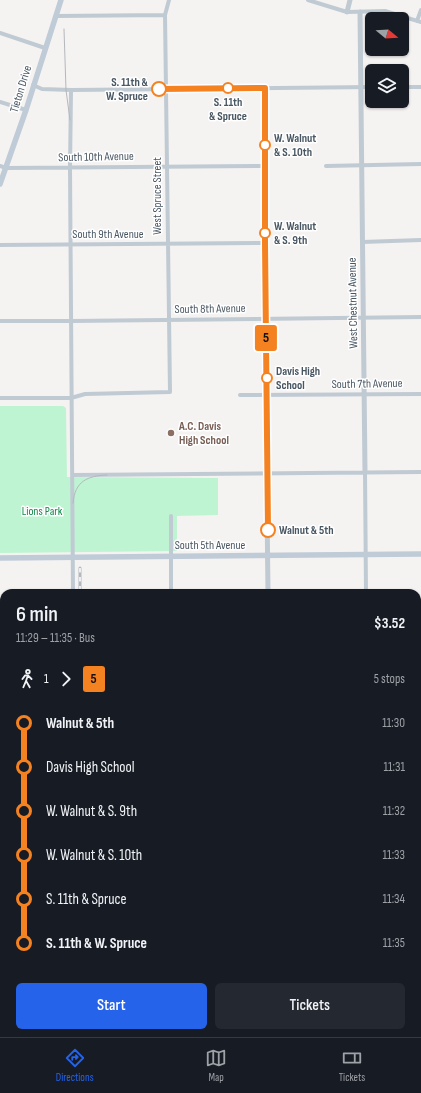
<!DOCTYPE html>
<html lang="en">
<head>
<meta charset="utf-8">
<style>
	:root { --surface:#171b24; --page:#242831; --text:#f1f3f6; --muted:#9ea1a6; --line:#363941; --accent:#2563eb }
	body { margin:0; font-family:"Sofia Sans Condensed",sans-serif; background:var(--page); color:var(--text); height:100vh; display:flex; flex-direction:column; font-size:15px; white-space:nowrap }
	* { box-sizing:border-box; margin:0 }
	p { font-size:13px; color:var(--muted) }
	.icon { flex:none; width:22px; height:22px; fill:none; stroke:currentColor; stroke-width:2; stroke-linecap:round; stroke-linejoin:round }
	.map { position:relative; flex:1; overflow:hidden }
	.details { position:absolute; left:0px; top:589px; width:421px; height:448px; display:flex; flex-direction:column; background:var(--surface); border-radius:12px 12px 0 0; box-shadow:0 1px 3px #0004 }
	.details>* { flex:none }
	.badge { padding:0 8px; border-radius:3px; font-size:14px; line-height:26px }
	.needle { width:26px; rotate:108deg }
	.tools { position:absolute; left:365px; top:12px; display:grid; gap:8px }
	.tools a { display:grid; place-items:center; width:44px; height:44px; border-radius:6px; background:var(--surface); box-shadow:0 1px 3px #0004; font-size:20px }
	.map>.badge { position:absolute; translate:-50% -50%; box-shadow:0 0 0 2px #fff }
	.legs { display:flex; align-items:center; gap:6px; height:44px; padding:0 16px; font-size:13px }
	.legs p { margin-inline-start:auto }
	.summary { display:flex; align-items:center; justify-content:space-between; height:68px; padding:0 16px }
	h1 { font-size:22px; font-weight:600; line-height:30px }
	.button { display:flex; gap:8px; margin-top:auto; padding:8px 16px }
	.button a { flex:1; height:46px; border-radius:6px; background:var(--accent); color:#fff; font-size:16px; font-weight:600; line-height:46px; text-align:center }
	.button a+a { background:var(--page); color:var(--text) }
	ul { padding:0 16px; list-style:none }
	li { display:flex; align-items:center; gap:14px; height:44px; font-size:15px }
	li i { display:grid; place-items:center; width:6px; height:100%; margin:0 5px; background:currentColor }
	li i::after { content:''; width:10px; height:10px; margin:-5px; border:3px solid; border-radius:50%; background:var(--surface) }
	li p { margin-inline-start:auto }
	li:first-child i { background:linear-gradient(#0000 50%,currentColor 0) }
	li:last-child i { background:linear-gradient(currentColor 50%,#0000 0) }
	.menu { display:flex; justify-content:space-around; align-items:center; height:56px; border-top:1px solid var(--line); background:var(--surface); font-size:11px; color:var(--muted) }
	.menu a { display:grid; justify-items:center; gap:2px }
	.menu .on { color:var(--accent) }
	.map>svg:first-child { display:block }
	.green { fill:#bff4d3 }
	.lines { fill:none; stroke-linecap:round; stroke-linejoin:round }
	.minor { stroke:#c0cad3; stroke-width:4 }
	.tertiary { stroke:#c0cad3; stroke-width:5 }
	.secondary { stroke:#bfcbd7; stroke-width:5.5 }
	.tram { stroke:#b4b8bd; stroke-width:1 }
	.rail-casing { stroke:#b4b8bd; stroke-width:3 }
	.rail { stroke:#fff; stroke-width:1.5; stroke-dasharray:4.5; stroke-linecap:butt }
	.line-1-casing { stroke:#fff; stroke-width:9 }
	.line-1 { stroke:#f58220; stroke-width:6 }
	.stop-1-dot { fill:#fff; stroke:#f58220; stroke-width:2 }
	.education-dot { fill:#8d6e63; stroke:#fff; stroke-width:1.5 }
	.labels { text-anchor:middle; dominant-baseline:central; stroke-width:3; stroke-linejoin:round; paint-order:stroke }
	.stop-label { font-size:12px; font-weight:bold; fill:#485662; stroke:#fff; text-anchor:start }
	.street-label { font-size:12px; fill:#485662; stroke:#fff }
	.education-label { font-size:12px; font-weight:bold; fill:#785e54; stroke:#fff; text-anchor:start }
	.park-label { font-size:12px; fill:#10864a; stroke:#fff }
</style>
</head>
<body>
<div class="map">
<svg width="421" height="1037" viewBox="0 0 421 1037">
	<rect width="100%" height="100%" fill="#f5f2f2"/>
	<!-- green -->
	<path class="green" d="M0 406H63L66 408 67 477 218 478V515L177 516V551L0 553Z"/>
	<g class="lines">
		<!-- minor -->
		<path class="minor" d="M308 0 347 12 385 11 421 22
			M56 16 165 15
			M417 21 421 10
			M0 33 45 48
			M33 85 42 89 71 90 372 87
			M402 87H421
			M71 90 70 168 73 593
			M0 102 26 110
			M0 166 6 168 265 166
			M326 166 421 164
			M362 242 421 240
			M0 245 265 243
			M0 321H71L421 317
			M240 395 421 394
			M0 398H71L85 394 170 392 165 15 169 0
			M365 472 366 593
			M73 475 421 472
			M171 516V593
			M417 635H421
			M0 637H4
			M417 797H421
			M0 802H4
			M417 874H421
			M417 985H421
			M0 989H4
			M78 1033V1037
			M175 1033V1037"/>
		<!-- tertiary -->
		<path class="tertiary" d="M347 12 350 0
			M360 12 365 472
			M265 88C264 256 266 425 268 593
			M417 716H421
			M0 719H4
			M272 1033V1037
			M370 1033V1037"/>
		<!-- secondary -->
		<path class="secondary" d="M0 184 26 110 61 0
			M0 558 421 554"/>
		<!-- tram -->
		<path class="tram" d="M64 29 66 90 70 120
			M73 503C75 481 87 476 107 475"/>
		<!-- rail casing -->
		<g class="rail-casing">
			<path id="rail" d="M80 568V593
				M0 684 4 685
				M0 771 4 772
				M0 835H4
				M0 900 4 896
				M0 924 4 923
				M417 960H421
				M0 965H4"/>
		</g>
		<!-- rail -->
		<use href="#rail" class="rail"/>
	</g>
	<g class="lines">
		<!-- line-1 casing -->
		<g class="line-1-casing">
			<path id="line-1" d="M159 89 265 88V243L268 530"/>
		</g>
		<!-- line-1 -->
		<use href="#line-1" class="line-1"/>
	</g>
	<!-- markers -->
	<g class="stop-1-dot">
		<circle cx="228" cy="88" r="5"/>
		<circle cx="159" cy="89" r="7"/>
		<circle cx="265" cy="145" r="5"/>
		<circle cx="265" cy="233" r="5"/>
		<circle cx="267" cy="378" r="5"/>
		<circle cx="268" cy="530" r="7"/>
	</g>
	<circle class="education-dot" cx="171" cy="433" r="4"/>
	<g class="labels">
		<!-- stop labels -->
		<g class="stop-label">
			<text x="148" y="82" text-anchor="end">S. 11th &amp;<tspan x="148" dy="14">W. Spruce</tspan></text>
			<text x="228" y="102" text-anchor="middle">S. 11th<tspan x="228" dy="14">&amp; Spruce</tspan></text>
			<text x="274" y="138">W. Walnut<tspan x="274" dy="14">&amp; S. 10th</tspan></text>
			<text x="274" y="226">W. Walnut<tspan x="274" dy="14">&amp; S. 9th</tspan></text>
			<text x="276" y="371">Davis High<tspan x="276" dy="14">School</tspan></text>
			<text x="279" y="530">Walnut &amp; 5th</text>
		</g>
		<!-- street labels -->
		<g class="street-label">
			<text transform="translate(21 89) rotate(-73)">Tieton Drive</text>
			<text transform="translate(96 157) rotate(-1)">South 10th Avenue</text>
			<text transform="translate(157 196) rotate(-90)">West Spruce Street</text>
			<text x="108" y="234">South 9th Avenue</text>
			<text transform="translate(353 303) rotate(-91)">West Chestnut Avenue</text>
			<text transform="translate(210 309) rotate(-1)">South 8th Avenue</text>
			<text transform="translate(367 384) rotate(-1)">South 7th Avenue</text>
			<text x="210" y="545">South 5th Avenue</text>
		</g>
		<!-- education labels -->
		<g class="education-label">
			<text x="179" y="426">A.C. Davis<tspan x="179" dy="14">High School</tspan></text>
		</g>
		<!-- park labels -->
		<g class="park-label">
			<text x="42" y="511">Lions Park</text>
		</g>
	</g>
</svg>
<div class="tools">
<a><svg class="needle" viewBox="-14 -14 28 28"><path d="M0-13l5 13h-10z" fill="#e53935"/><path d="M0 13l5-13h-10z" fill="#9ea1a6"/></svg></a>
<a><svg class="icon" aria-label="layers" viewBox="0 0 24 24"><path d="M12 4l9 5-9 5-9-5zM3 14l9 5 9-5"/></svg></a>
</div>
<b class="badge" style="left:266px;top:338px;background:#f58220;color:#111">5</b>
<section class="details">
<div class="summary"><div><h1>6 min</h1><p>11:29 – 11:35 · Bus</p></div><b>$3.52</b></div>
<div class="legs"><svg class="icon" aria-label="walk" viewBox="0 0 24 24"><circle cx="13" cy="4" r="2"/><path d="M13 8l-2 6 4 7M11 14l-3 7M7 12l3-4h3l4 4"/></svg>1<svg class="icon" aria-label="forward" viewBox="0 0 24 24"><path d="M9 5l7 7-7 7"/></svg><b class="badge" style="background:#f58220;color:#111">5</b><p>5 stops</p></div>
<ul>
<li><i style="color:#f58220"></i><b>Walnut &amp; 5th</b><p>11:30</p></li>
<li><i style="color:#f58220"></i><span>Davis High School</span><p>11:31</p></li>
<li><i style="color:#f58220"></i><span>W. Walnut &amp; S. 9th</span><p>11:32</p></li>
<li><i style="color:#f58220"></i><span>W. Walnut &amp; S. 10th</span><p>11:33</p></li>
<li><i style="color:#f58220"></i><span>S. 11th &amp; Spruce</span><p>11:34</p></li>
<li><i style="color:#f58220"></i><b>S. 11th &amp; W. Spruce</b><p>11:35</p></li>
</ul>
<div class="button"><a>Start</a><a>Tickets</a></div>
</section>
</div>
<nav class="menu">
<a class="on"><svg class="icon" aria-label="directions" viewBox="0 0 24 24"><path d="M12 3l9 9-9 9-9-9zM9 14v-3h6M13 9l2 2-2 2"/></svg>Directions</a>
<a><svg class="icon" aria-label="map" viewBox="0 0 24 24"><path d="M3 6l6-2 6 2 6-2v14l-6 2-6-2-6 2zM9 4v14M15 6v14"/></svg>Map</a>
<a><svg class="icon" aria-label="tickets" viewBox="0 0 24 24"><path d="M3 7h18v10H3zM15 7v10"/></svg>Tickets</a>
</nav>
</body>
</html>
